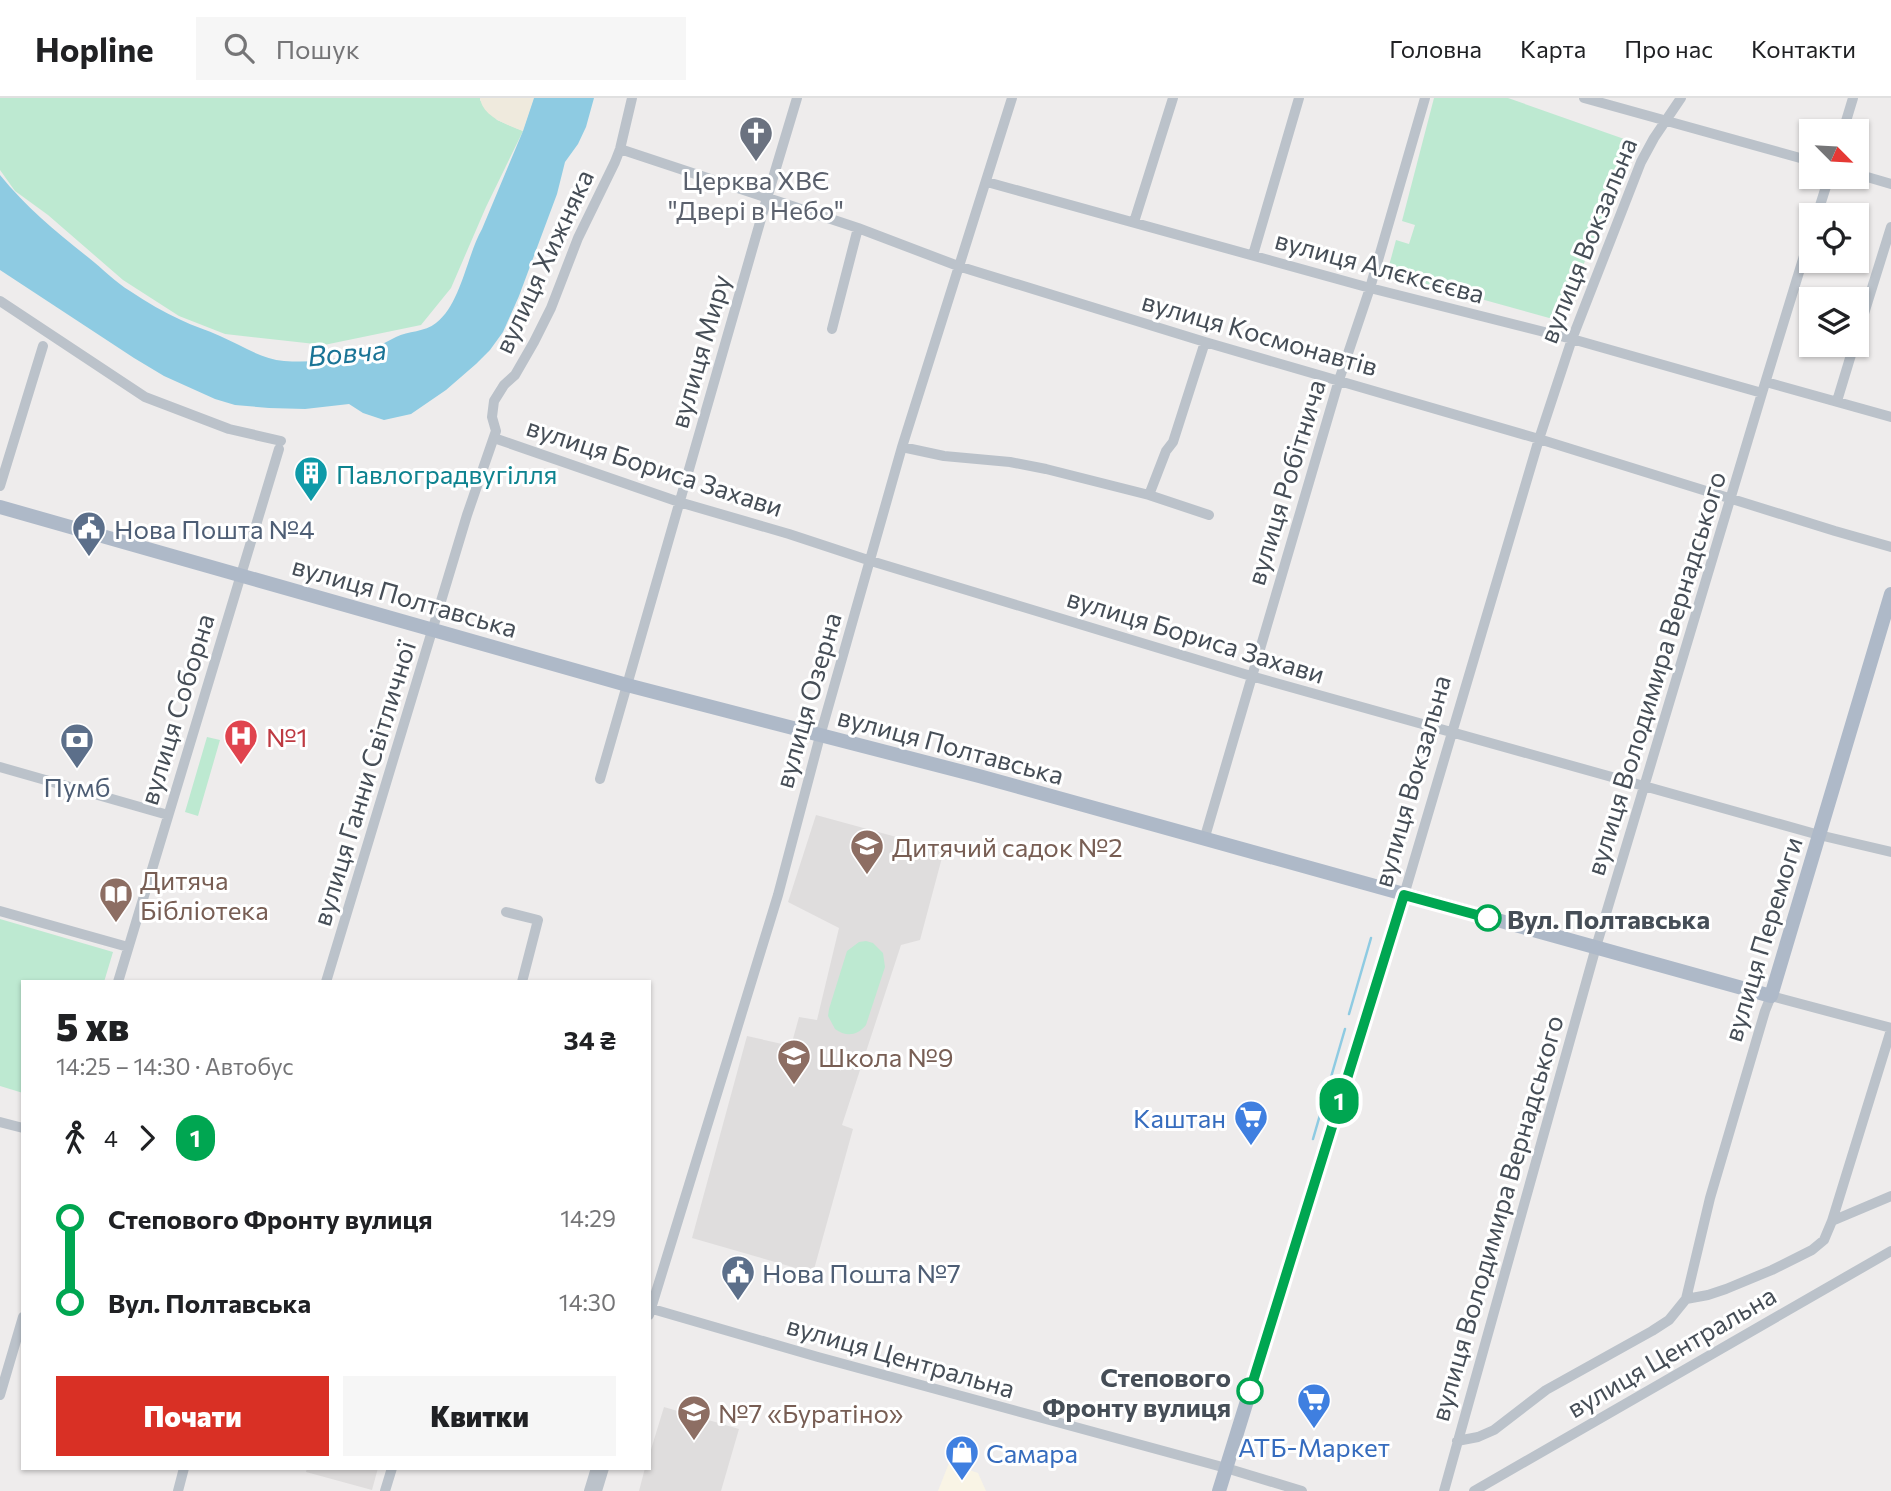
<!DOCTYPE html>
<html lang="uk">
<head>
<meta charset="utf-8">
<style>
	:root { --surface:#fff; --page:#f6f6f6; --text:#202124; --muted:#757577; --line:#e0e0e0; --accent:#d93025 }
	body { margin:0; font-family:Commissioner,sans-serif; background:var(--page); color:var(--text); height:100vh; display:flex; flex-direction:column; font-size:26px; white-space:nowrap }
	* { box-sizing:border-box; margin:0 }
	p { font-size:23px; color:var(--muted) }
	.icon { flex:none; width:38px; height:38px; fill:none; stroke:currentColor; stroke-width:2; stroke-linecap:round; stroke-linejoin:round }
	.map { position:relative; flex:1; overflow:hidden }
	.sheet { position:absolute; left:21px; top:882px; width:630px; height:490px; display:flex; flex-direction:column; background:var(--surface); border-radius:0px; box-shadow:0 2px 5px #0004 }
	.sheet>* { flex:none }
	.badge { padding:0 14px; border-radius:23px; font-size:24px; line-height:46px }
	.needle { width:46px; rotate:114deg }
	.controls { position:absolute; left:1799px; top:21px; display:grid; gap:14px }
	.controls a { display:grid; place-items:center; width:70px; height:70px; border-radius:0px; background:var(--surface); box-shadow:0 2px 5px #0004; font-size:35px }
	.map>.badge { position:absolute; translate:-50% -50%; box-shadow:0 0 0 4px #fff }
	.legs { display:flex; align-items:center; gap:10px; height:77px; padding:0 35px; font-size:23px }
	.legs p { margin-inline-start:auto }
	.headline { display:flex; align-items:center; justify-content:space-between; height:119px; padding:0 35px }
	h1 { font-size:38px; font-weight:800; line-height:52px }
	.button { display:flex; gap:14px; margin-top:auto; padding:14px 35px }
	.button a { flex:1; height:80px; border-radius:0px; background:var(--accent); color:#fff; font-size:28px; font-weight:800; line-height:80px; text-align:center }
	.button a+a { background:var(--page); color:var(--text) }
	ul { padding:0 35px; list-style:none }
	li { display:flex; align-items:center; gap:24px; height:84px; font-size:26px }
	li i { display:grid; place-items:center; width:10px; height:100%; margin:0 9px; background:currentColor }
	li i::after { content:''; width:18px; height:18px; margin:-9px; border:5px solid; border-radius:50%; background:var(--surface) }
	li p { margin-inline-start:auto }
	li:first-child i { background:linear-gradient(#0000 50%,currentColor 0) }
	li:last-child i { background:linear-gradient(currentColor 50%,#0000 0) }
	header { display:flex; align-items:center; gap:42px; box-sizing:border-box; height:98px; padding:0 35px; background:var(--surface); border-bottom:2px solid var(--line) }
	header strong { font-size:33px }
	nav { display:flex; gap:38px; margin-inline-start:auto; font-size:24px }
	.search { width:490px; height:63px; background:var(--page); display:flex; align-items:center; gap:18px; box-sizing:border-box; padding:0 24px; border-radius:0px; color:var(--muted); font-size:26px }
	.map>svg:first-child { display:block }
	.commercial { fill:#f9f4e5 }
	.education { fill:#dfdddd }
	.green { fill:#bde9d1 }
	.sand { fill:#efeadd }
	.water { fill:#8ecbe2 }
	.lines { fill:none; stroke-linecap:round; stroke-linejoin:round }
	.stream { stroke:#8ecbe2; stroke-width:2.5 }
	.minor { stroke:#bbc2ca; stroke-width:10 }
	.major { stroke:#aeb9c8; stroke-width:14 }
	.line-1-casing { stroke:#fff; stroke-width:16 }
	.line-1 { stroke:#00a651; stroke-width:10 }
	.stop-1-dot { fill:#fff; stroke:#00a651; stroke-width:3.5 }
	.labels { text-anchor:middle; dominant-baseline:central; stroke-width:6; stroke-linejoin:round; paint-order:stroke }
	.worship-label { font-size:26px; fill:#5b616d; stroke:#fff }
	.street-label { font-size:26px; fill:#464e57; stroke:#fff }
	.culture-label { font-size:26px; fill:#0d838f; stroke:#fff; text-anchor:start }
	.service-label { font-size:26px; fill:#4e5e75; stroke:#fff; text-anchor:start }
	.health-label { font-size:26px; fill:#be3a42; stroke:#fff; text-anchor:start }
	.education-label { font-size:26px; fill:#785e54; stroke:#fff; text-anchor:start }
	.stop-label { font-size:26px; font-weight:bold; fill:#464e57; stroke:#fff; text-anchor:start }
	.shop-label { font-size:26px; fill:#366cbe; stroke:#fff; text-anchor:end }
	.water-label { font-size:28px; font-style:italic; fill:#1a7496; stroke:#fff }
</style>
</head>
<body>
<header>
<strong>Hopline</strong>
<div class="search"><svg class="icon" aria-label="search" viewBox="0 0 24 24"><circle cx="10" cy="10" r="6"/><path d="M15 15l6 6"/></svg>Пошук</div>
<nav><a>Головна</a><a>Карта</a><a>Про нас</a><a>Контакти</a></nav>
</header>
<div class="map">
<svg width="1891" height="1393" viewBox="0 0 1891 1393">
	<rect width="100%" height="100%" fill="#eeecec"/>
	<!-- commercial -->
	<path class="commercial" d="M949 1365 978 1375 986 1393H938Z"/>
	<!-- education -->
	<path class="education" d="M816 717 944 752 920 842 901 847 842 1027 853 1031 813 1175 692 1140 747 938 791 948 799 919 817 922 839 830 788 804Z
		M664 1309 739 1331 721 1393H639L645 1370H649V1358Z
		M307 1370H378L372 1392 306 1374Z"/>
	<!-- green -->
	<path class="green" d="M0 0H480V2L497 22 523 33 486 109 451 190 421 227 324 247 225 236 179 218 123 182 48 117 15 93 0 72Z
		M1434 0H1508L1627 42 1632 50 1560 223 1387 175 1396 142 1409 146 1415 127 1402 123Z
		M207 639 220 642 198 718 185 714Z
		M0 821 113 854 104 884H23V995L0 988Z
		M866 843 873 845 883 855 885 869 866 927C857 938 846 939 835 931L828 918 829 911 847 853 859 844Z"/>
	<!-- sand -->
	<path class="sand" d="M480 0H534L523 33C506 26 483 19 480 0Z"/>
	<!-- water -->
	<path class="water" d="M534 0H594L586 29 578 46 565 64 557 96 519 198 503 234 490 252 476 266 446 292 411 316 384 322 363 315 349 306 305 311 269 310 235 307 215 301 164 278 134 260 0 172V77C26 109 56 134 89 160 103 171 115 184 130 193 146 204 164 214 181 222 193 228 207 232 220 238 241 247 261 261 284 263 323 266 362 258 396 239 408 233 425 234 436 225 461 206 467 157 482 131L523 33Z"/>
	<g class="lines">
		<!-- stream -->
		<path class="stream" d="M1349 916 1371 840
			M1313 1041 1345 931"/>
		<!-- minor -->
		<path class="minor" d="M1584 0 1811 63
			M1843 33 1853 0
			M620 51 858 130 958 168 1205 244 1539 341 1835 433 1891 449
			M1857 76 1891 86
			M987 84 1370 190 1572 241 1762 295
			M1817 117 1829 79
			M1134 124 1173 0
			M1253 157 1299 0
			M0 203 145 299 229 331 281 343
			M832 231 858 130
			M1857 238 1891 129
			M1766 284 1891 319
			M1837 303 1854 247
			M494 340 679 404 789 436 871 463 1251 578 1819 737 1891 754
			M902 349 944 358 1010 364 1046 371 1149 397 1209 417
			M0 388 43 248
			M1149 397 1166 353 1173 344 1205 244
			M0 669 168 717
			M600 681 767 100 797 0
			M1204 742 1339 282 1370 190 1425 0
			M1404 797 1539 341 1572 241 1641 64 1654 40 1681 0
			M0 813 128 849
			M506 814 538 822 522 884
			M118 884 279 351
			M326 884 467 417 496 333 492 319 494 303 504 287 515 277 534 244 551 210 578 140 615 64 620 51 632 0
			M0 1024 23 1030
			M1832 1123 1891 932
			M1686 1201 1710 1100 1765 913 1771 898 1891 930
			M649 1210 818 1259 1226 1370 1302 1393
			M649 1217 778 797 820 638 902 349 1012 0
			M0 1297 23 1219
			M1457 1343 1478 1339 1494 1332 1546 1292 1652 1233 1669 1222 1686 1201 1708 1197 1726 1191 1772 1172 1812 1152 1824 1142 1832 1123 1891 1098
			M178 1393 184 1370
			M385 1393 392 1370
			M589 1393 596 1370
			M597 1393 604 1370
			M1444 1393 1596 849 1762 295 1811 135
			M1474 1393 1891 1153"/>
		<!-- major -->
		<path class="major" d="M0 409 627 587 979 678 1771 898 1891 496
			M1219 1393 1404 797"/>
	</g>
	<g class="lines">
		<!-- line-1 casing -->
		<g class="line-1-casing">
			<path id="line-1" d="M1250 1293 1404 797 1488 820"/>
		</g>
		<!-- line-1 -->
		<use href="#line-1" class="line-1"/>
	</g>
	<!-- icons -->
	<defs>
		<g id="church-pin" transform="scale(1.75)"><path d="M0 17L-7.5 6A9.5 9.5 0 1 1 7.5 6Z" fill="#6b7280" stroke="#fff"/><path d="M-1.2-6h2.4v3.5h3.3v2.4h-3.3V6h-2.4V-.1h-3.3v-2.4h3.3Z" fill="#fff"/></g>
		<g id="building-pin" transform="scale(1.75)"><path d="M0 17L-7.5 6A9.5 9.5 0 1 1 7.5 6Z" fill="#0f9aa8" stroke="#fff"/><path d="M-4-6H4V6H1V3H-1V6H-4ZM-2.5-4.3h1.7v1.8h-1.7ZM.8-4.3h1.7v1.8H.8ZM-2.5-1h1.7V.8h-1.7ZM.8-1h1.7V.8H.8Z" fill="#fff"/></g>
		<g id="civic-pin" transform="scale(1.75)"><path d="M0 17L-7.5 6A9.5 9.5 0 1 1 7.5 6Z" fill="#5c6f8a" stroke="#fff"/><path d="M-.6-6.5H3V-4.5H.6V-3L4-1V1h2V6H-6V1h2V-1L-.6-3ZM-1.2 2.5V6h2.4V2.5Z" fill="#fff"/></g>
		<g id="hospital-pin" transform="scale(1.75)"><path d="M0 17L-7.5 6A9.5 9.5 0 1 1 7.5 6Z" fill="#e0444e" stroke="#fff"/><path d="M-5-5h3v3.5h4V-5h3V5h-3V1.5h-4V5h-3Z" fill="#fff"/></g>
		<g id="bank-pin" transform="scale(1.75)"><path d="M0 17L-7.5 6A9.5 9.5 0 1 1 7.5 6Z" fill="#5c6f8a" stroke="#fff"/><path d="M-6-4H6V4H-6ZM0-2.3a2.3 2.3 0 1 0 0 4.6a2.3 2.3 0 1 0 0-4.6Z" fill="#fff"/></g>
		<g id="school-pin" transform="scale(1.75)"><path d="M0 17L-7.5 6A9.5 9.5 0 1 1 7.5 6Z" fill="#8d6e63" stroke="#fff"/><path d="M0-5L7-2L0 1L-7-2ZM-4 1L0 2.5L4 1V4Q0 6-4 4Z" fill="#fff"/></g>
		<g id="library-pin" transform="scale(1.75)"><path d="M0 17L-7.5 6A9.5 9.5 0 1 1 7.5 6Z" fill="#8d6e63" stroke="#fff"/><path d="M-6-4Q-3-5.5-.7-3.5V5Q-3 3-6 4ZM6-4Q3-5.5 .7-3.5V5Q3 3 6 4Z" fill="#fff"/></g>
		<g id="supermarket-pin" transform="scale(1.75)"><path d="M0 17L-7.5 6A9.5 9.5 0 1 1 7.5 6Z" fill="#3f7fe0" stroke="#fff"/><path d="M-6-5.5h2.5l.6 2H6L4.5 2H-2.5L-4.4-4H-6ZM-1.5 3.2a1.3 1.3 0 1 0 .1 0ZM3 3.2a1.3 1.3 0 1 0 .1 0Z" fill="#fff"/></g>
		<g id="shop-pin" transform="scale(1.75)"><path d="M0 17L-7.5 6A9.5 9.5 0 1 1 7.5 6Z" fill="#3f7fe0" stroke="#fff"/><path d="M-5-2.5h2.3a2.7 3.5 0 0 1 5.4 0H5L5.5 6h-11ZM-1.5-2.5h3a1.5 2.3 0 0 0-3 0Z" fill="#fff"/></g>
	</defs>
	<g fill-rule="evenodd">
		<use href="#church-pin" x="756" y="35"/>
		<use href="#building-pin" x="311" y="375"/>
		<use href="#civic-pin" x="89" y="430"/>
		<use href="#hospital-pin" x="241" y="638"/>
		<use href="#bank-pin" x="77" y="642"/>
		<use href="#school-pin" x="867" y="748"/>
		<use href="#library-pin" x="116" y="796"/>
		<use href="#school-pin" x="794" y="958"/>
		<use href="#supermarket-pin" x="1251" y="1019"/>
		<use href="#civic-pin" x="738" y="1174"/>
		<use href="#supermarket-pin" x="1314" y="1302"/>
		<use href="#school-pin" x="694" y="1314"/>
		<use href="#shop-pin" x="962" y="1354"/>
	</g>
	<!-- markers -->
	<g class="stop-1-dot">
		<circle cx="1488" cy="820" r="12"/>
		<circle cx="1250" cy="1293" r="12"/>
	</g>
	<g class="labels">
		<!-- worship labels -->
		<g class="worship-label">
			<text x="756" y="81">Церква ХВЄ<tspan x="756" dy="30">"Двері в Небо"</tspan></text>
		</g>
		<!-- street labels -->
		<g class="street-label">
			<text transform="translate(1587 142) rotate(-68)">вулиця Вокзальна</text>
			<text transform="translate(543 163) rotate(-65)">вулиця Хижняка</text>
			<text transform="translate(1380 168) rotate(15)">вулиця Алєксєєва</text>
			<text transform="translate(1260 235) rotate(16)">вулиця Космонавтів</text>
			<text transform="translate(699 253) rotate(-74)">вулиця Миру</text>
			<text transform="translate(655 368) rotate(18)">вулиця Бориса Захави</text>
			<text transform="translate(1285 384) rotate(-73)">вулиця Робітнича</text>
			<text transform="translate(405 498) rotate(16)">вулиця Полтавська</text>
			<text transform="translate(1196 537) rotate(17)">вулиця Бориса Захави</text>
			<text transform="translate(1655 575) rotate(-73)">вулиця Володимира Вернадського</text>
			<text transform="translate(807 602) rotate(-74)">вулиця Озерна</text>
			<text transform="translate(176 611) rotate(-73)">вулиця Соборна</text>
			<text transform="translate(951 647) rotate(15)">вулиця Полтавська</text>
			<text transform="translate(1411 683) rotate(-74)">вулиця Вокзальна</text>
			<text transform="translate(363 685) rotate(-73)">вулиця Ганни Світличної</text>
			<text transform="translate(1762 841) rotate(-73)">вулиця Перемоги</text>
			<text transform="translate(1496 1120) rotate(-74)">вулиця Володимира Вернадського</text>
			<text transform="translate(1671 1253) rotate(-30)">вулиця Центральна</text>
			<text transform="translate(901 1258) rotate(16)">вулиця Центральна</text>
		</g>
		<!-- culture labels -->
		<g class="culture-label">
			<text x="336" y="375">Павлоградвугілля</text>
		</g>
		<!-- service labels -->
		<g class="service-label">
			<text x="114" y="430">Нова Пошта №4</text>
			<text x="77" y="688" text-anchor="middle">Пумб</text>
			<text x="762" y="1174">Нова Пошта №7</text>
		</g>
		<!-- health labels -->
		<g class="health-label">
			<text x="266" y="638">№1</text>
		</g>
		<!-- education labels -->
		<g class="education-label">
			<text x="892" y="748">Дитячий садок №2</text>
			<text x="140" y="781">Дитяча<tspan x="140" dy="30">Бiблiотека</tspan></text>
			<text x="818" y="958">Школа №9</text>
			<text x="718" y="1314">№7 «Буратіно»</text>
		</g>
		<!-- stop labels -->
		<g class="stop-label">
			<text x="1507" y="820">Вул. Полтавська</text>
			<text x="1231" y="1278" text-anchor="end">Степового<tspan x="1231" dy="30">Фронту вулиця</tspan></text>
		</g>
		<!-- shop labels -->
		<g class="shop-label">
			<text x="1226" y="1019">Каштан</text>
			<text x="1314" y="1348" text-anchor="middle">АТБ-Маркет</text>
			<text x="986" y="1354" text-anchor="start">Самара</text>
		</g>
		<!-- water labels -->
		<g class="water-label">
			<text transform="translate(347 254) rotate(-5)">Вовча</text>
		</g>
	</g>
</svg>
<div class="controls">
<a><svg class="needle" viewBox="-14 -14 28 28"><path d="M0-13l5 13h-10z" fill="#e53935"/><path d="M0 13l5-13h-10z" fill="#757577"/></svg></a>
<a><svg class="icon" aria-label="locate" viewBox="0 0 24 24"><circle cx="12" cy="12" r="6"/><path d="M12 2v4M12 18v4M2 12h4M18 12h4"/></svg></a>
<a><svg class="icon" aria-label="layers" viewBox="0 0 24 24"><path d="M12 4l9 5-9 5-9-5zM3 14l9 5 9-5"/></svg></a>
</div>
<b class="badge" style="left:1339px;top:1003px;background:#00a651;color:#fff">1</b>
<section class="sheet">
<div class="headline"><div><h1>5 хв</h1><p>14:25 – 14:30 · Автобус</p></div><b>34 ₴</b></div>
<div class="legs"><svg class="icon" aria-label="walk" viewBox="0 0 24 24"><circle cx="13" cy="4" r="2"/><path d="M13 8l-2 6 4 7M11 14l-3 7M7 12l3-4h3l4 4"/></svg>4<svg class="icon" aria-label="forward" viewBox="0 0 24 24"><path d="M9 5l7 7-7 7"/></svg><b class="badge" style="background:#00a651;color:#fff">1</b></div>
<ul>
<li><i style="color:#00a651"></i><b>Степового Фронту вулиця</b><p>14:29</p></li>
<li><i style="color:#00a651"></i><b>Вул. Полтавська</b><p>14:30</p></li>
</ul>
<div class="button"><a>Почати</a><a>Квитки</a></div>
</section>
</div>
</body>
</html>
